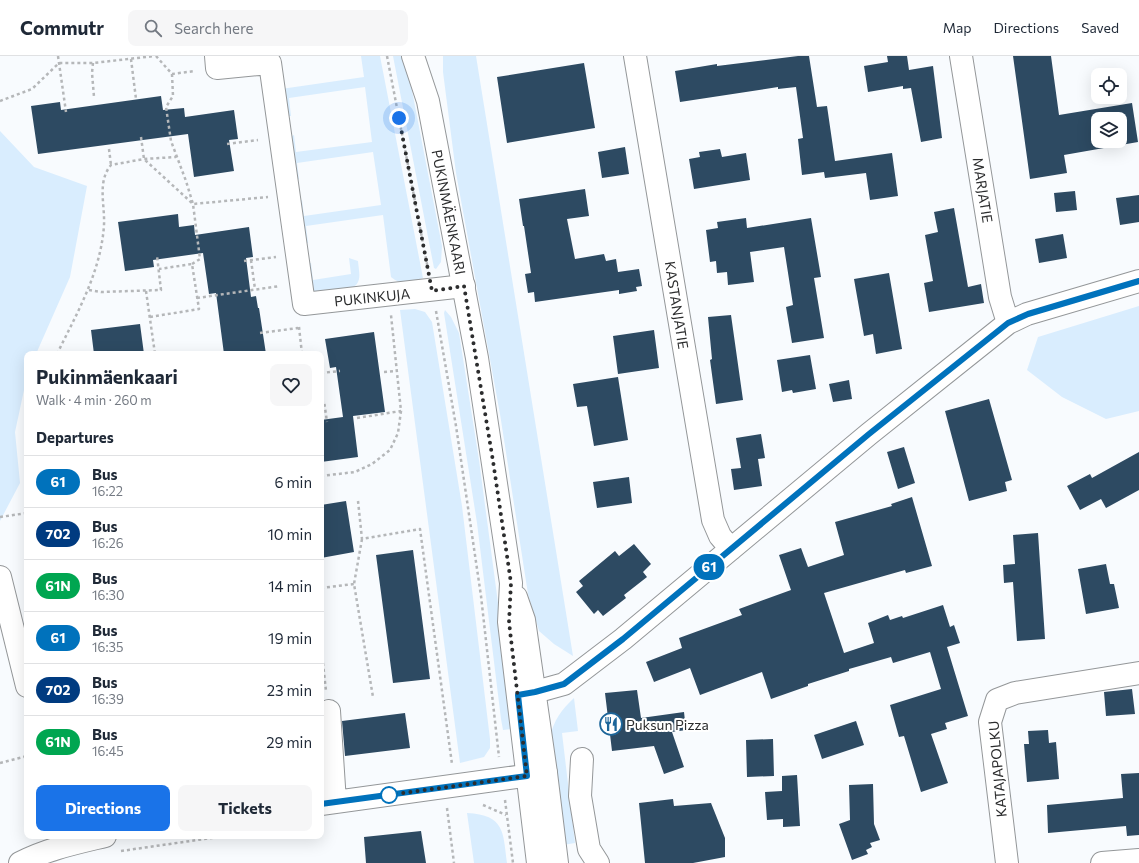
<!DOCTYPE html>
<html lang="en">
<head>
<meta charset="utf-8">
<style>
	:root { --surface:#fff; --page:#f6f6f7; --text:#1f2937; --muted:#747a83; --line:#e0e1e3; --accent:#1a73e8 }
	body { margin:0; font-family:Commissioner,sans-serif; background:var(--page); color:var(--text); height:100vh; display:flex; flex-direction:column; font-size:15px; white-space:nowrap }
	* { box-sizing:border-box; margin:0 }
	p { font-size:13px; color:var(--muted) }
	.icon { flex:none; width:22px; height:22px; fill:none; stroke:currentColor; stroke-width:2; stroke-linecap:round; stroke-linejoin:round }
	.map { position:relative; flex:1; overflow:hidden }
	.side { position:absolute; left:24px; top:295px; width:300px; height:488px; display:flex; flex-direction:column; background:var(--surface); border-radius:8px; box-shadow:0 4px 16px #0002 }
	.side>* { flex:none }
	.badge { padding:0 8px; border-radius:13px; font-size:14px; line-height:26px }
	.tools { position:absolute; left:1091px; top:12px; display:grid; gap:8px }
	.tools a { display:grid; place-items:center; width:36px; height:36px; border-radius:8px; background:var(--surface); box-shadow:0 4px 16px #0002; font-size:20px }
	.you { position:absolute; width:20px; height:20px; margin:-10px; border:3px solid #fff; border-radius:50%; background:#1a73e8; box-shadow:0 0 0 6px #1a73e833 }
	.map>.badge { position:absolute; translate:-50% -50%; box-shadow:0 0 0 2px #fff }
	h2 { padding:0 12px; font-size:15px; line-height:36px }
	.round { display:grid; place-items:center; flex:none; width:42px; height:42px; border-radius:8px; background:var(--page) }
	.head { display:flex; align-items:center; justify-content:space-between; height:68px; padding:0 12px }
	h1 { font-size:19px; font-weight:700; line-height:30px }
	.cta { display:flex; gap:8px; margin-top:auto; padding:8px 12px }
	.cta a { flex:1; height:46px; border-radius:8px; background:var(--accent); color:#fff; font-size:16px; font-weight:700; line-height:46px; text-align:center }
	.cta a+a { background:var(--page); color:var(--text) }
	ul { padding:0; list-style:none }
	li { display:flex; align-items:center; gap:12px; height:52px; padding:0 12px; border-top:1px solid var(--line) }
	li div { flex:1 }
	li b { display:block; font-size:15px }
	li em { font-style:normal }
	li .badge { min-width:44px; font-weight:700; text-align:center }
	header { display:flex; align-items:center; gap:24px; box-sizing:border-box; height:56px; padding:0 20px; background:var(--surface); border-bottom:1px solid var(--line) }
	header strong { font-size:19px }
	nav { display:flex; gap:22px; margin-inline-start:auto; font-size:14px }
	.search { width:280px; height:36px; background:var(--page); display:flex; align-items:center; gap:10px; box-sizing:border-box; padding:0 14px; border-radius:8px; color:var(--muted); font-size:15px }
	.map>svg:first-child { display:block }
	.green { fill:#d9edfe }
	.building { fill:#2d4a62; fill-rule:evenodd }
	.lines { fill:none; stroke-linecap:round; stroke-linejoin:round }
	.minor-casing { stroke:#949799; stroke-width:24 }
	.major-casing { stroke:#949799; stroke-width:24 }
	.path { stroke:#b5b7b9; stroke-width:2.5; stroke-dasharray:3 3; stroke-linecap:butt }
	.minor { stroke:#fff; stroke-width:22 }
	.major { stroke:#fff; stroke-width:22 }
	.line-casing { stroke:#fff; stroke-width:9 }
	.line { stroke:#0072bc; stroke-width:6 }
	.walk { stroke:#2c2d2e; stroke-width:4; stroke-dasharray:0 7.2 }
	.stop-dot { fill:#fff; stroke:#0072bc; stroke-width:2 }
	.labels { text-anchor:middle; dominant-baseline:central; stroke-width:4; stroke-linejoin:round; paint-order:stroke }
	.street-label { font-size:14px; fill:#2c2d2e; stroke:#fff }
	.poi-label { font-size:14px; fill:#2c2d2e; stroke:#fff; text-anchor:start }
</style>
</head>
<body>
<header>
<strong>Commutr</strong>
<div class="search"><svg class="icon" aria-label="search" viewBox="0 0 24 24"><circle cx="10" cy="10" r="6"/><path d="M15 15l6 6"/></svg>Search here</div>
<nav><a>Map</a><a>Directions</a><a>Saved</a></nav>
</header>
<div class="map">
<svg width="1139" height="807" viewBox="0 0 1139 807">
	<rect width="100%" height="100%" fill="#f8fbfe"/>
	<!-- green -->
	<path class="green" d="M361 0H380L423 222C411 226 401 230 391 221L383 159 306 170 308 187H305L299 145 302 144 304 160 381 149 373 96 297 107 299 123 297 124 290 81 294 79 296 96 372 86 365 31 289 42 291 60H287L281 33 364 21Z
		M393 0H404L409 19 442 190 441 206 436 213 434 212Z
		M443 0H476L573 600 554 588 539 575 528 538 500 358 456 117 443 16Z
		M0 75 34 111 87 130 70 221 36 298H27V320L15 376 20 427 0 465Z
		M349 202 358 205C359 217 363 227 350 233L316 238 312 236 308 207H311L313 224 351 218Z
		M1139 250V355L1106 363 1062 341 1027 314 1038 281Z
		M415 253 425 256 432 266 462 450 490 683V692L484 701 460 707 400 254Z
		M445 254 451 261 459 277 479 404 510 637 511 673 503 674 501 663 477 467 444 257Z
		M574 642 578 675 562 677 575 787 563 789 550 682C553 665 562 653 574 642Z
		M467 757C505 759 503 776 507 807H474Z"/>
	<!-- building -->
	<path class="building" d="M798 0H809L817 51 827 50 835 105 892 97 898 140 870 144 866 117 825 122 824 116 802 119 798 83 803 82 796 31 778 33V31L680 46 675 15 717 8V10Z
		M887 0H907L909 14 933 10 942 82 921 86 911 32 903 33V30L868 36 864 10 888 6Z
		M1013 0H1051L1059 59 1132 47 1138 86 1064 99 1067 117 1030 123ZM1098 63H1120V85H1098Z
		M584 7 595 72 507 87 497 21Z
		M161 40 163 54 184 52 185 61 234 54 238 83 229 84 234 115 194 121 188 78 38 98 31 50 60 46 61 54Z
		M625 91 629 118 602 122 598 96Z
		M720 93 722 101 746 97 750 124 694 133 689 103 700 101 699 96Z
		M585 133 589 160 567 163 575 203 604 198 606 205 616 203 618 216 639 213 642 230 636 231 637 235 619 238V234L535 246 534 236 528 237 525 218 531 217 524 170H523L519 143Z
		M1075 135 1077 154 1056 156 1054 137Z
		M1139 139V166L1120 169 1116 142Z
		M954 152 968 231 981 228 984 247 929 256 924 227 933 225 925 179 938 176 934 156Z
		M178 158 179 171 194 169 195 179 249 171 253 201 246 202 251 241 256 240 258 252H259L266 298H224L216 237 209 238 203 197 153 204 154 211 125 215 118 166Z
		M746 162 747 172 811 162 821 221 814 222 824 282 792 287 786 251 793 249 784 191 750 196 754 226 728 229 727 216 717 217 716 205 710 206 706 174 718 172 717 166Z
		M1063 178 1067 202 1039 207 1035 183Z
		M889 217 902 293 876 298 873 278 864 280 854 223Z
		M731 259 743 344 716 348 710 304 712 303 708 261Z
		M140 268 144 298H94L91 274Z
		M654 274 659 312 618 318 613 280Z
		M374 276 385 356 353 360 358 401 321 406V364L343 361 336 311 330 312 325 283Z
		M810 299 816 333 793 337 792 334 782 336 777 304Z
		M618 321 628 384 594 390 587 350 577 351 573 328Z
		M849 324 852 343 833 346 829 328Z
		M989 343 1012 424 1005 426 1007 435 969 445 945 355Z
		M761 378 765 402 758 403 762 430 734 434 731 413 741 412 736 382Z
		M904 391 915 427 898 433 887 396Z
		M1139 396V434L1106 452 1101 443 1080 454 1067 430 1090 418 1092 422Z
		M629 421 632 447 597 452 593 426Z
		M912 441 932 510 906 517 905 514 824 537 844 597 874 587 868 567 888 559 890 564 902 560 903 562 943 549 950 571 954 569 960 587 947 591 968 660 945 667 947 673 931 678 948 727 921 736 904 680 899 681 890 649 941 633 930 596 893 607 891 601 849 613V615L808 628V630L771 643 762 616 700 639 690 612 654 626 646 606 682 592 679 582 742 559 739 553 791 534 779 499 801 492 808 511 844 499 835 466 892 450 891 448Z
		M346 445 354 496 321 502V449Z
		M1038 477 1045 583 1017 585 1013 526 1004 527 1003 509 1015 508 1013 479Z
		M634 488 651 508 643 516 647 521 624 539 626 542 603 560 598 554 594 558 576 536 583 530 579 525 615 495 619 500Z
		M413 494 430 623 393 627 376 499Z
		M1106 508 1110 528H1114L1119 552 1086 558 1078 513Z
		M1132 633 1135 658 1106 660 1104 636Z
		M637 634 641 662 684 656 686 674 672 676 684 711 664 718 654 690 612 695 605 637Z
		M405 657 410 692 345 700 342 665Z
		M856 665 864 689 822 703 814 679Z
		M1048 674 1049 687 1056 686 1059 723 1027 726 1024 688H1029L1028 675Z
		M773 683 774 720 747 721 746 684Z
		M1139 717V779L1127 780 1126 770 1048 777 1047 749 1123 742 1121 718Z
		M797 719 800 770 783 771V763L767 764 765 736 782 735V720Z
		M873 728 874 768 880 784 870 787 872 791 866 794 868 798 852 804 839 768 850 764 849 729Z
		M673 743 674 750 711 747 725 782V801L693 807H645L639 747Z
		M421 775 426 807H366L364 781Z"/>
	<g class="lines">
		<!-- minor casing -->
		<g class="minor-casing">
			<path id="minor" d="M216 0 217 12 270 7 304 248 464 230
				M635 0 713 464 720 480 731 493
				M961 0 1000 241 1008 267
				M0 521 27 630
				M518 639 535 636 564 628 623 583 869 378 1008 267 1027 258 1139 225
				M329 655 335 746
				M582 703 580 740 589 793 598 807
				M321 748 546 717
				M20 807C47 793 76 787 105 780
				M1007 807 990 666 997 644 1015 637 1139 617
				M1102 807 1139 804"/>
		</g>
		<!-- major casing -->
		<g class="major-casing">
			<path id="major" d="M413 0 428 45 477 302 511 527 509 566 538 807
				M516 541 524 564 546 717 557 807"/>
		</g>
		<!-- path -->
		<path class="path" d="M58 0 66 56
			M156 0 172 18 195 15
			M387 0 428 213
			M131 3 136 43
			M93 7 92 17 94 41
			M172 18 173 40 166 51 171 85 186 125 193 148 200 203 192 208
			M0 45 32 33 59 7H93L155 0
			M141 81 144 103 193 148 268 141
			M227 88 258 84
			M109 93 111 109
			M251 204 255 233
			M244 205 276 201
			M89 234 101 236 161 234 157 200
			M146 235 155 298
			M197 242 280 230
			M436 255 456 370 481 540 499 701
			M150 261 199 253 192 208 159 213
			M299 271 302 298
			M260 277 298 272
			M57 298C77 257 101 216 104 169 105 148 97 126 111 109L144 103 176 101
			M384 316 397 315
			M321 317 340 315
			M321 346 324 345 327 366
			M357 362 401 355
			M321 420 355 416 372 408 390 394 398 377 401 355 391 259
			M358 445 362 483 420 473 452 708
			M0 461 27 457
			M362 483 354 528 373 641
			M321 532 354 528
			M321 589 326 635
			M0 707 27 700
			M505 744 513 807
			M483 749 506 759
			M447 752 454 807
			M121 795 225 780"/>
		<!-- minor -->
		<use href="#minor" class="minor"/>
		<!-- major -->
		<use href="#major" class="major"/>
	</g>
	<g class="lines">
		<!-- line casing -->
		<g class="line-casing">
			<path id="line" d="M321 748 527 720 518 639 535 636 564 628 623 583 869 378 1008 267 1028 258 1139 225"/>
		</g>
		<!-- line -->
		<use href="#line" class="line"/>
		<!-- walk -->
		<path class="walk" d="M389 739 527 720 509 566 511 527 493 405 464 230 432 235 399 62"/>
	</g>
	<!-- icons -->
	<defs>
		<g id="restaurant-ring" transform="scale(1.15)"><circle r="9.5" fill="#fff" stroke="#1c6599" stroke-width="1.5"/><path d="M-5-6h1v4h1v-4h1v4h1v-4h1v5L-1.5 .5V6h-2V.5L-5-1ZM5-6V6H3V1.5H1.5Q1.5-4 5-6Z" fill="#1c6599"/></g>
	</defs>
	<g fill-rule="evenodd">
		<use href="#restaurant-ring" x="611" y="668"/>
	</g>
	<!-- markers -->
	<circle class="stop-dot" cx="389" cy="739" r="8"/>
	<g class="labels">
		<!-- street labels -->
		<g class="street-label">
			<text transform="translate(983 134) rotate(81)">MARJATIE</text>
			<text transform="translate(449 156) rotate(79)">PUKINMÄENKAARI</text>
			<text transform="translate(372 241) rotate(-6)">PUKINKUJA</text>
			<text transform="translate(677 249) rotate(81)">KASTANJATIE</text>
			<text transform="translate(997 713) rotate(-95)">KATAJAPOLKU</text>
		</g>
		<!-- poi labels -->
		<g class="poi-label">
			<text x="626" y="668">Puksun Pizza</text>
		</g>
	</g>
</svg>
<div class="tools">
<a><svg class="icon" aria-label="locate" viewBox="0 0 24 24"><circle cx="12" cy="12" r="6"/><path d="M12 2v4M12 18v4M2 12h4M18 12h4"/></svg></a>
<a><svg class="icon" aria-label="layers" viewBox="0 0 24 24"><path d="M12 4l9 5-9 5-9-5zM3 14l9 5 9-5"/></svg></a>
</div>
<div class="you" style="left:399px;top:62px"></div>
<b class="badge" style="left:709px;top:511px;background:#0072bc;color:#fff">61</b>
<section class="side">
<div class="head"><div><h1>Pukinmäenkaari</h1><p>Walk · 4 min · 260 m</p></div><a class="round"><svg class="icon" aria-label="heart" viewBox="0 0 24 24"><path d="M12 20l-8-8c-3-5 5-10 8-4 3-6 11-1 8 4z"/></svg></a></div>
<h2>Departures</h2>
<ul>
<li><span class="badge" style="background:#0072bc;color:#fff">61</span><div><b>Bus</b><p>16:22</p></div><em>6 min</em></li>
<li><span class="badge" style="background:#003b80;color:#fff">702</span><div><b>Bus</b><p>16:26</p></div><em>10 min</em></li>
<li><span class="badge" style="background:#00a651;color:#fff">61N</span><div><b>Bus</b><p>16:30</p></div><em>14 min</em></li>
<li><span class="badge" style="background:#0072bc;color:#fff">61</span><div><b>Bus</b><p>16:35</p></div><em>19 min</em></li>
<li><span class="badge" style="background:#003b80;color:#fff">702</span><div><b>Bus</b><p>16:39</p></div><em>23 min</em></li>
<li><span class="badge" style="background:#00a651;color:#fff">61N</span><div><b>Bus</b><p>16:45</p></div><em>29 min</em></li>
</ul>
<div class="cta"><a>Directions</a><a>Tickets</a></div>
</section>
</div>
</body>
</html>
